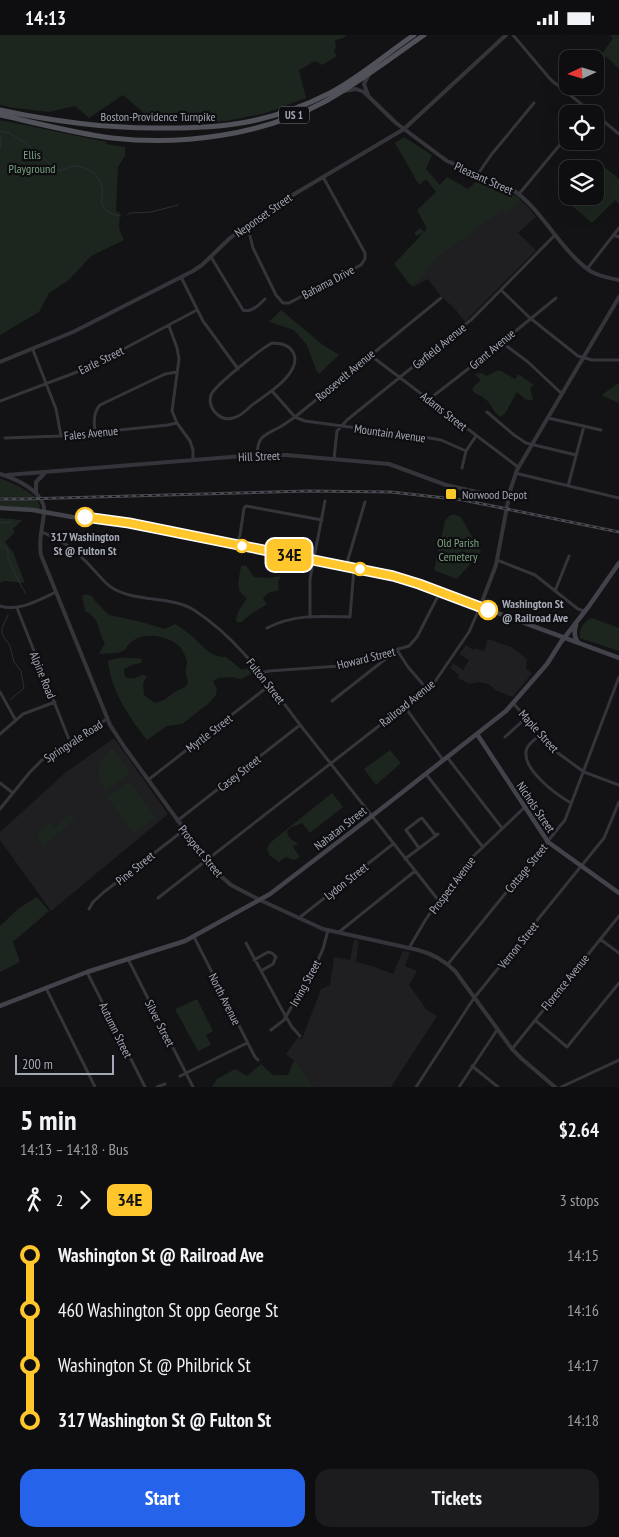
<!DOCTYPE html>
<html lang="en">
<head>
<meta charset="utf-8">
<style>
	:root { --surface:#0e0e10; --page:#1c1c1e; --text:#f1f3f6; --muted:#9b9c9f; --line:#2e2e30; --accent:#2563eb }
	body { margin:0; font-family:"PT Sans Narrow",sans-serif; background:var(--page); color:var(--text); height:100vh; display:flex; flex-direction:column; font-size:19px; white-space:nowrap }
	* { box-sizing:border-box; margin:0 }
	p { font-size:16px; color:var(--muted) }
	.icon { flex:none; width:28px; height:28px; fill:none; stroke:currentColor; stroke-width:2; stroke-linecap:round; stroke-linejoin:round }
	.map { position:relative; height:1052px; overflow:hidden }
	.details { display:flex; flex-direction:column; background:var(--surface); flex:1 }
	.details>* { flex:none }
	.badge { padding:0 10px; border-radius:8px; font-size:18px; line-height:32px }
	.needle { width:32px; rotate:266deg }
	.fabs { position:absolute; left:559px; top:15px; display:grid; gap:10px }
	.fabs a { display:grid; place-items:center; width:45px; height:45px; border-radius:10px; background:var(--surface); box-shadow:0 5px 20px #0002,0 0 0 1px var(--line); font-size:25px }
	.scale { position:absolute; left:15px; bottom:12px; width:99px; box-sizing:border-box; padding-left:5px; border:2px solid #a4a8b6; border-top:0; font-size:14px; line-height:18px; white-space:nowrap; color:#a4a8b6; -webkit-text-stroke:4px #0e0e10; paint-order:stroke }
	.map>.badge { position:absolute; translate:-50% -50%; box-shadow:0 0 0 2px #fff }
	.legs { display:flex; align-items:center; gap:8px; height:55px; padding:0 20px; font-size:16px }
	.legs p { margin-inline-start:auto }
	.overview { display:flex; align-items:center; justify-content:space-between; height:85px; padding:0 20px }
	h1 { font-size:28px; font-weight:800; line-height:38px }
	.action { display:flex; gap:10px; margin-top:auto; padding:10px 20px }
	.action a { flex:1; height:58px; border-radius:15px; background:var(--accent); color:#fff; font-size:20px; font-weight:800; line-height:58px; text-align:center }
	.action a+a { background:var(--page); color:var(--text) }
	ul { padding:0 20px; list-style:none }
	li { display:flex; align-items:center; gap:18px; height:55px; font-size:19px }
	li i { display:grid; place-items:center; width:8px; height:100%; margin:0 6px; background:currentColor }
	li i::after { content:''; width:12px; height:12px; margin:-6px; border:4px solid; border-radius:50%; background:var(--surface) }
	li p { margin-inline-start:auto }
	li:first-child i { background:linear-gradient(#0000 50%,currentColor 0) }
	li:last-child i { background:linear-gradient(currentColor 50%,#0000 0) }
	.status { display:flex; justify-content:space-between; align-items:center; height:35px; padding:0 25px; background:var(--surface); direction:ltr }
	.status svg { height:14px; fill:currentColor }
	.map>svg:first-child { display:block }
	.built { fill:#1f1f22 }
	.green { fill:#1d251f }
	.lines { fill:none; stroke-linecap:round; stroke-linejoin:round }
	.stream { stroke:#293039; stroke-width:1 }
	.minor { stroke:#34343a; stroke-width:3 }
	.tertiary { stroke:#34343a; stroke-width:4 }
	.secondary { stroke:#42434a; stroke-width:4.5 }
	.primary { stroke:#505159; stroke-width:5 }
	.rail-casing { stroke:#494a51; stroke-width:3 }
	.rail { stroke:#0e0e10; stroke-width:1; stroke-dasharray:4; stroke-linecap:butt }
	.line-1-casing { stroke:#fff; stroke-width:11 }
	.line-1 { stroke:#ffc72c; stroke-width:8 }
	.poi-dot { fill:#f9c727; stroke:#0e0e10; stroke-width:2 }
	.stop-1-dot { fill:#fff; stroke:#ffc72c; stroke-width:2.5 }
	.labels { text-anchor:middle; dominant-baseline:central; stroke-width:4.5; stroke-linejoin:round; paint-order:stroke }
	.shield { fill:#0e0e10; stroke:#777a84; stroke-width:1 }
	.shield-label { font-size:11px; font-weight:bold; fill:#a4a8b6 }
	.street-label { font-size:12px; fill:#a4a8b6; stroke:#0e0e10 }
	.park-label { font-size:12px; fill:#7aa281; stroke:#0e0e10 }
	.poi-label { font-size:12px; fill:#a4a8b6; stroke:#0e0e10; text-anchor:start }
	.stop-label { font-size:12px; font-weight:bold; fill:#a4a8b6; stroke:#0e0e10 }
</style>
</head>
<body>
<div class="status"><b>14:13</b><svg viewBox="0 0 49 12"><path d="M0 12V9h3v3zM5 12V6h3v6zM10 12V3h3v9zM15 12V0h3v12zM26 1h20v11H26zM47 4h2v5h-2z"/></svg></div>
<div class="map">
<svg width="619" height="1052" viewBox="0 0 619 1052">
	<rect width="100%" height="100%" fill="#131315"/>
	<!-- built -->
	<path class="built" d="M480 145 508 156 516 161 529 173 536 182 518 198 536 215 465 287 456 275 440 260 428 244 413 252 396 229Z
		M488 604 511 612 527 624 526 634 532 638 513 662 497 656 488 649 478 647 469 649 458 643 459 640 450 633 453 628 463 635 469 625 459 619 466 610 473 615 474 613 484 616Z
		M114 703 168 779 51 876 0 805V797L65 738Z
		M354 904 359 906 356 927 372 931 393 939 403 916 410 917 405 931 417 936 409 950 427 975 437 981 391 1052H314L297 1028 286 1019 298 1002 302 1004 321 954 330 950 334 922 350 925Z"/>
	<!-- green -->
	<path class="green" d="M0 0H347L343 3 335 5 336 11 334 17 337 21 322 30 315 26 299 35 306 63 266 78 226 86 196 88 179 81 146 80 123 60 89 83 75 71 49 77 15 73 0 70Z
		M610 0H619V34L610 25 602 19 613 3Z
		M0 85 107 107 105 109 125 112V121L118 132 116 176 120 178 119 193 124 205 91 221 69 245 49 258 39 277 0 300Z
		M404 102 432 120 426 134 440 150 447 142 468 154 478 145 508 156 520 164 507 178 502 175 435 224 424 240 411 251 394 229 424 197 417 201 414 198 421 193 424 197 427 194 417 175 436 157 426 144 419 150 395 108Z
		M606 133 619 144V169L615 165 592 188 572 171 581 161H595V145Z
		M281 275 323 310 339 320 319 339 316 335 307 310 294 295 269 287Z
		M499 335 515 344 518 339 534 350 530 353 533 365C526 367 522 361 517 357L506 377 501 382C493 378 492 369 485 364 481 360 476 360 472 355L474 351 481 345 475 339 482 338 486 341Z
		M617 349H619V368L603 361V359Z
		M0 443C11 448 45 460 39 475L0 471Z
		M453 479 461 482 481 517 457 544 434 535 445 486 449 481Z
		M0 483 22 485 13 494 15 497 5 507 13 517 25 548 5 546 0 548Z
		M246 530 254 542 267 543 281 541 278 547 279 555 268 558 263 564 267 569C261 573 247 581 242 587H237L236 584 239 575 247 563C234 555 239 545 241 531Z
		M86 559 92 561 96 567 109 580 138 586 165 594 175 589C181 593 187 597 192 601 202 610 211 623 226 622L242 635 249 633 253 638 241 644 230 642 219 643 213 646 217 655 216 660 208 669 182 689 167 691 147 705C129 682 111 656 108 626 117 621 132 623 142 624L141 628 132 630 124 634 125 642C131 645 136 643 142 640L147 641 143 649 144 660 155 668C168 665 168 660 177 656 182 653 184 654 188 649 188 645 186 642 186 638 185 634 187 630 187 626 186 622 182 614 180 612 166 598 134 595 125 615L118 618 99 619 105 608C96 595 103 586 85 576L82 561Z
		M592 583 619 593V616L580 603C578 595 585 585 592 583Z
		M113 714 129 735 128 740 105 756C95 741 96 724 113 714Z
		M390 715 401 728 376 750 364 734Z
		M130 746 156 783 133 799 107 762Z
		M332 758 343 772 310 798 302 788 290 793 287 796C288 803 293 806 298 808L293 812 300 822 294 825 286 822 279 827 269 820 267 813 271 807Z
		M71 778 76 784 59 798 55 793Z
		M50 787 59 799 44 810 36 799Z
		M37 862 49 876 13 907 20 927 0 937V891L19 873Z
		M197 964 213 996 206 1000 211 1010 198 1016 175 974Z
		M294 1025 297 1028 314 1052H212L217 1044 235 1034 247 1041 261 1029 273 1040H288Z"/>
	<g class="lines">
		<!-- stream -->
		<path class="stream" d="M0 96C18 97 44 125 59 136 63 135 69 131 74 131 87 131 100 140 102 153 103 158 101 164 102 169 105 177 113 180 121 181
			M0 101 1 105 0 114
			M127 180 130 178 151 177 178 170
			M0 488 11 487
			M0 510 8 515C8 517 8 520 8 523 9 527 23 555 26 559
			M8 580 2 593V599L10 611 14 627 21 636 24 653 10 665"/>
		<!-- minor -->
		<path class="minor" d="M513 0 551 45 594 79
			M595 79 619 99
			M478 139 491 120 534 68
			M519 159 568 100
			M247 190 248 193 253 213 276 260 283 268H289L361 230 365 224V218L323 142
			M613 200 619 202
			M211 222 243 275C251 278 259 270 265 264
			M587 234 619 193
			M181 242 203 286 238 334
			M501 255 530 283 578 321 592 325H619
			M169 291 177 313 179 324 172 376 177 388 190 406 193 415V425
			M501 307 528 327 561 358
			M272 308C280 308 289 310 293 317 304 337 266 360 252 370 247 375 240 382 233 383 220 387 207 373 211 360 214 351 262 313 272 308Z
			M33 315 56 374 61 401
			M370 320 518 432
			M272 356 295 382 305 386 424 402 441 405 466 416 476 401
			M428 365 490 317 556 263
			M0 366 77 337 116 318 197 275
			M487 377 514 400 526 408 576 420
			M548 383 601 395
			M95 397C94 387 93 378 100 370L165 339 177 337
			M5 403 61 401 168 390 177 388
			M257 420C258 401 263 401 278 393 284 390 289 386 295 382L441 263
			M334 424 337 396 347 385 472 284 555 200
			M462 433 466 416
			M515 438 619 463
			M568 451 584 391
			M41 497C62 504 77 516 92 533 99 540 105 549 114 554 137 567 172 561 194 575 240 605 268 648 301 691 347 749 393 808 439 866
			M236 510 240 500 244 473 246 471 322 485
			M497 525 535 540 578 574 585 576
			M346 531 365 467
			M555 556 569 521
			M0 571C19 577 39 565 56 557
			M17 573 70 707
			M310 580V544L325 466
			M267 593C294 579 320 581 350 582L354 533
			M261 638 269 636 339 631 409 611 417 602 440 557
			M0 657 15 684
			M332 666 397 615 408 632 427 654
			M513 668 558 718 584 737 619 750
			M405 672 443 725
			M0 699 23 679 55 667
			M541 699C537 703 530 707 527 713 519 733 557 760 571 768
			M505 702 527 682
			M447 722 502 793
			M426 739 482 811
			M148 745 270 650
			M0 748 13 758
			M0 774 30 737 42 725 107 684
			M177 786 300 690
			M419 813 406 795 420 784 422 783 436 801
			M405 824 438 799
			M158 863 434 648 469 597 480 572
			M89 874 93 867 104 857 184 795
			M299 883 393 809
			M339 897 415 836
			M194 902 255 1022 258 1025
			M600 904 619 918
			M246 908 286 982 292 992 300 1001
			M409 913 426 884 463 831 525 772
			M128 924 193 1052
			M254 925 268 917 272 918 276 922 273 929 261 936
			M448 929 565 785 619 642
			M87 937 145 1052
			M46 953 95 1052
			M535 985 567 1012 619 948
			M271 995 284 985 317 927 323 914 328 895
			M512 1014 619 881
			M472 1031 498 1052
			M180 1041 247 1008
			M157 1052 165 1049
			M416 1052 474 963 604 803 619 767
			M459 1052 497 995
			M561 1052 619 1025"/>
		<!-- tertiary -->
		<path class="tertiary" d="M368 41 364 49 368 60
			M344 56 356 54 364 57 396 88 447 126 510 153C537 170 552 200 574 222 580 228 586 234 592 237 601 242 610 243 619 245
			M0 327 73 297 193 236 202 230 229 204 251 187 291 161 404 94 506 0
			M0 439C16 444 46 457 44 477 43 492 38 505 41 520L110 690 125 713 214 835 231 850 260 865 323 894 418 915C433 919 444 925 455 936L512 1014 522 1024 555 1052
			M7 440 257 420H286L389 429 446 450 508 464
			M36 458V447L44 439
			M480 572 496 530 510 456 517 435 619 262"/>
		<!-- secondary -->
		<path class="secondary" d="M0 473 33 475 72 482 123 487 393 541 419 549 619 623
			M576 590C574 596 574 603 579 608
			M477 699 548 807 619 858
			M0 971 87 937 185 906 270 859 372 781 506 676 547 629 561 607 589 571 619 528"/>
		<!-- primary -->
		<path class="primary" d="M0 75C51 86 102 93 154 93 221 94 269 89 330 58 360 42 386 19 414 0
			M0 80C37 88 74 98 112 103 182 111 263 100 326 66 360 47 392 22 424 0"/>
		<!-- rail casing -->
		<g class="rail-casing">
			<path id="rail" d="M0 464H24L308 456 391 457 463 465 619 497"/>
		</g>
		<!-- rail -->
		<use href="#rail" class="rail"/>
	</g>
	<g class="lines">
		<!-- line-1 casing -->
		<g class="line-1-casing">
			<path id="line-1" d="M85 482 129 488 393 541 419 549 488 575"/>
		</g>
		<!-- line-1 -->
		<use href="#line-1" class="line-1"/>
	</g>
	<!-- markers -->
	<rect class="poi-dot" x="445" y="453" width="12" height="12" rx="2.5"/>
	<g class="stop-1-dot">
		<circle cx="85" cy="482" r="9"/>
		<circle cx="242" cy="511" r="6"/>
		<circle cx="360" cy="534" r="6"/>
		<circle cx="488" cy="575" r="9"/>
	</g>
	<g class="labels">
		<!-- shield labels -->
		<rect class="shield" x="279" y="71.5" width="30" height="17" rx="4"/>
		<g class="shield-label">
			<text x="294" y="80">US 1</text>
		</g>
		<!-- street labels -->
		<g class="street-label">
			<text x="158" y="81">Boston-Providence Turnpike</text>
			<text transform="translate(484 143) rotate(24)">Pleasant Street</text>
			<text transform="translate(263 180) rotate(-35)">Neponset Street</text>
			<text transform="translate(328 247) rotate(-28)">Bahama Drive</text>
			<text transform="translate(439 311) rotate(-39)">Garfield Avenue</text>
			<text transform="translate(492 314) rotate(-40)">Grant Avenue</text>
			<text transform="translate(101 325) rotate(-26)">Earle Street</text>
			<text transform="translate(345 340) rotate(-40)">Roosevelt Avenue</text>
			<text transform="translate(444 376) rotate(38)">Adams Street</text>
			<text transform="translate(91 398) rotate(-6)">Fales Avenue</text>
			<text transform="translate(390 398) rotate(8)">Mountain Avenue</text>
			<text transform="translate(259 421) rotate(-2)">Hill Street</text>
			<text transform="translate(366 623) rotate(-14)">Howard Street</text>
			<text transform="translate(43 640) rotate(68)">Alpine Road</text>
			<text transform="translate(266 646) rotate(52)">Fulton Street</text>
			<text transform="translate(407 668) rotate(-39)">Railroad Avenue</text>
			<text transform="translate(539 696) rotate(48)">Maple Street</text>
			<text transform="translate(209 698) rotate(-37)">Myrtle Street</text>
			<text transform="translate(73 706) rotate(-33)">Springvale Road</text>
			<text transform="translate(239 738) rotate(-38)">Casey Street</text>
			<text transform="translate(536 772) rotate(56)">Nichols Street</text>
			<text transform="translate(340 793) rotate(-38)">Nahatan Street</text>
			<text transform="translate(201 816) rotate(51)">Prospect Street</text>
			<text transform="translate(135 833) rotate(-39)">Pine Street</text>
			<text transform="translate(526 833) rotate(-51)">Cottage Street</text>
			<text transform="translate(346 846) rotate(-38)">Lydon Street</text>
			<text transform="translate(452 850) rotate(-53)">Prospect Avenue</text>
			<text transform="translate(518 910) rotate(-51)">Vernon Street</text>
			<text transform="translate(565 947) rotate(-51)">Florence Avenue</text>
			<text transform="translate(305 948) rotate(-61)">Irving Street</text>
			<text transform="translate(225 964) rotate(63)">North Avenue</text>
			<text transform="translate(160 988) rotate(63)">Silver Street</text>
			<text transform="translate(116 995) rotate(64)">Autumn Street</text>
		</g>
		<!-- park labels -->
		<g class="park-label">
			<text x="32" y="119">Ellis<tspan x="32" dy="14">Playground</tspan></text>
			<text x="458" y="507">Old Parish<tspan x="458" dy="14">Cemetery</tspan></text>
		</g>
		<!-- poi labels -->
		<g class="poi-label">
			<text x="462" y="459">Norwood Depot</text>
		</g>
		<!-- stop labels -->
		<g class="stop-label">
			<text x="85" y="501">317 Washington<tspan x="85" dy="14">St @ Fulton St</tspan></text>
			<text x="502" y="568" text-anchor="start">Washington St<tspan x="502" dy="14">@ Railroad Ave</tspan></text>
		</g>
	</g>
</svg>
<div class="fabs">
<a><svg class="needle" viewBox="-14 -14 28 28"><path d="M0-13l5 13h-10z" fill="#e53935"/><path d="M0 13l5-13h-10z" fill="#9b9c9f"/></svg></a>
<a><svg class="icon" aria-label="locate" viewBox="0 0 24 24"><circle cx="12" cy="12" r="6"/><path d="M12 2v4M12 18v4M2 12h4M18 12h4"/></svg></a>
<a><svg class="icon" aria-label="layers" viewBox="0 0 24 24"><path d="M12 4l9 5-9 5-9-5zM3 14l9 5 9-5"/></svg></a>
</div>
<div class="scale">200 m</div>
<b class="badge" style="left:289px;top:520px;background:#ffc72c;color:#111">34E</b>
</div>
<section class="details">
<div class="overview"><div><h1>5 min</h1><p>14:13 – 14:18 · Bus</p></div><b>$2.64</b></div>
<div class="legs"><svg class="icon" aria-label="walk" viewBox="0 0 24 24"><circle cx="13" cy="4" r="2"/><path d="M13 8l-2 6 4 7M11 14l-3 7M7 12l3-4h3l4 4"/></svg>2<svg class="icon" aria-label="forward" viewBox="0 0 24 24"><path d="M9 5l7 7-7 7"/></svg><b class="badge" style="background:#ffc72c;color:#111">34E</b><p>3 stops</p></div>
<ul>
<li><i style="color:#ffc72c"></i><b>Washington St @ Railroad Ave</b><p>14:15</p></li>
<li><i style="color:#ffc72c"></i><span>460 Washington St opp George St</span><p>14:16</p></li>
<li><i style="color:#ffc72c"></i><span>Washington St @ Philbrick St</span><p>14:17</p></li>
<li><i style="color:#ffc72c"></i><b>317 Washington St @ Fulton St</b><p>14:18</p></li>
</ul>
<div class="action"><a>Start</a><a>Tickets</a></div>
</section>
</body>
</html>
